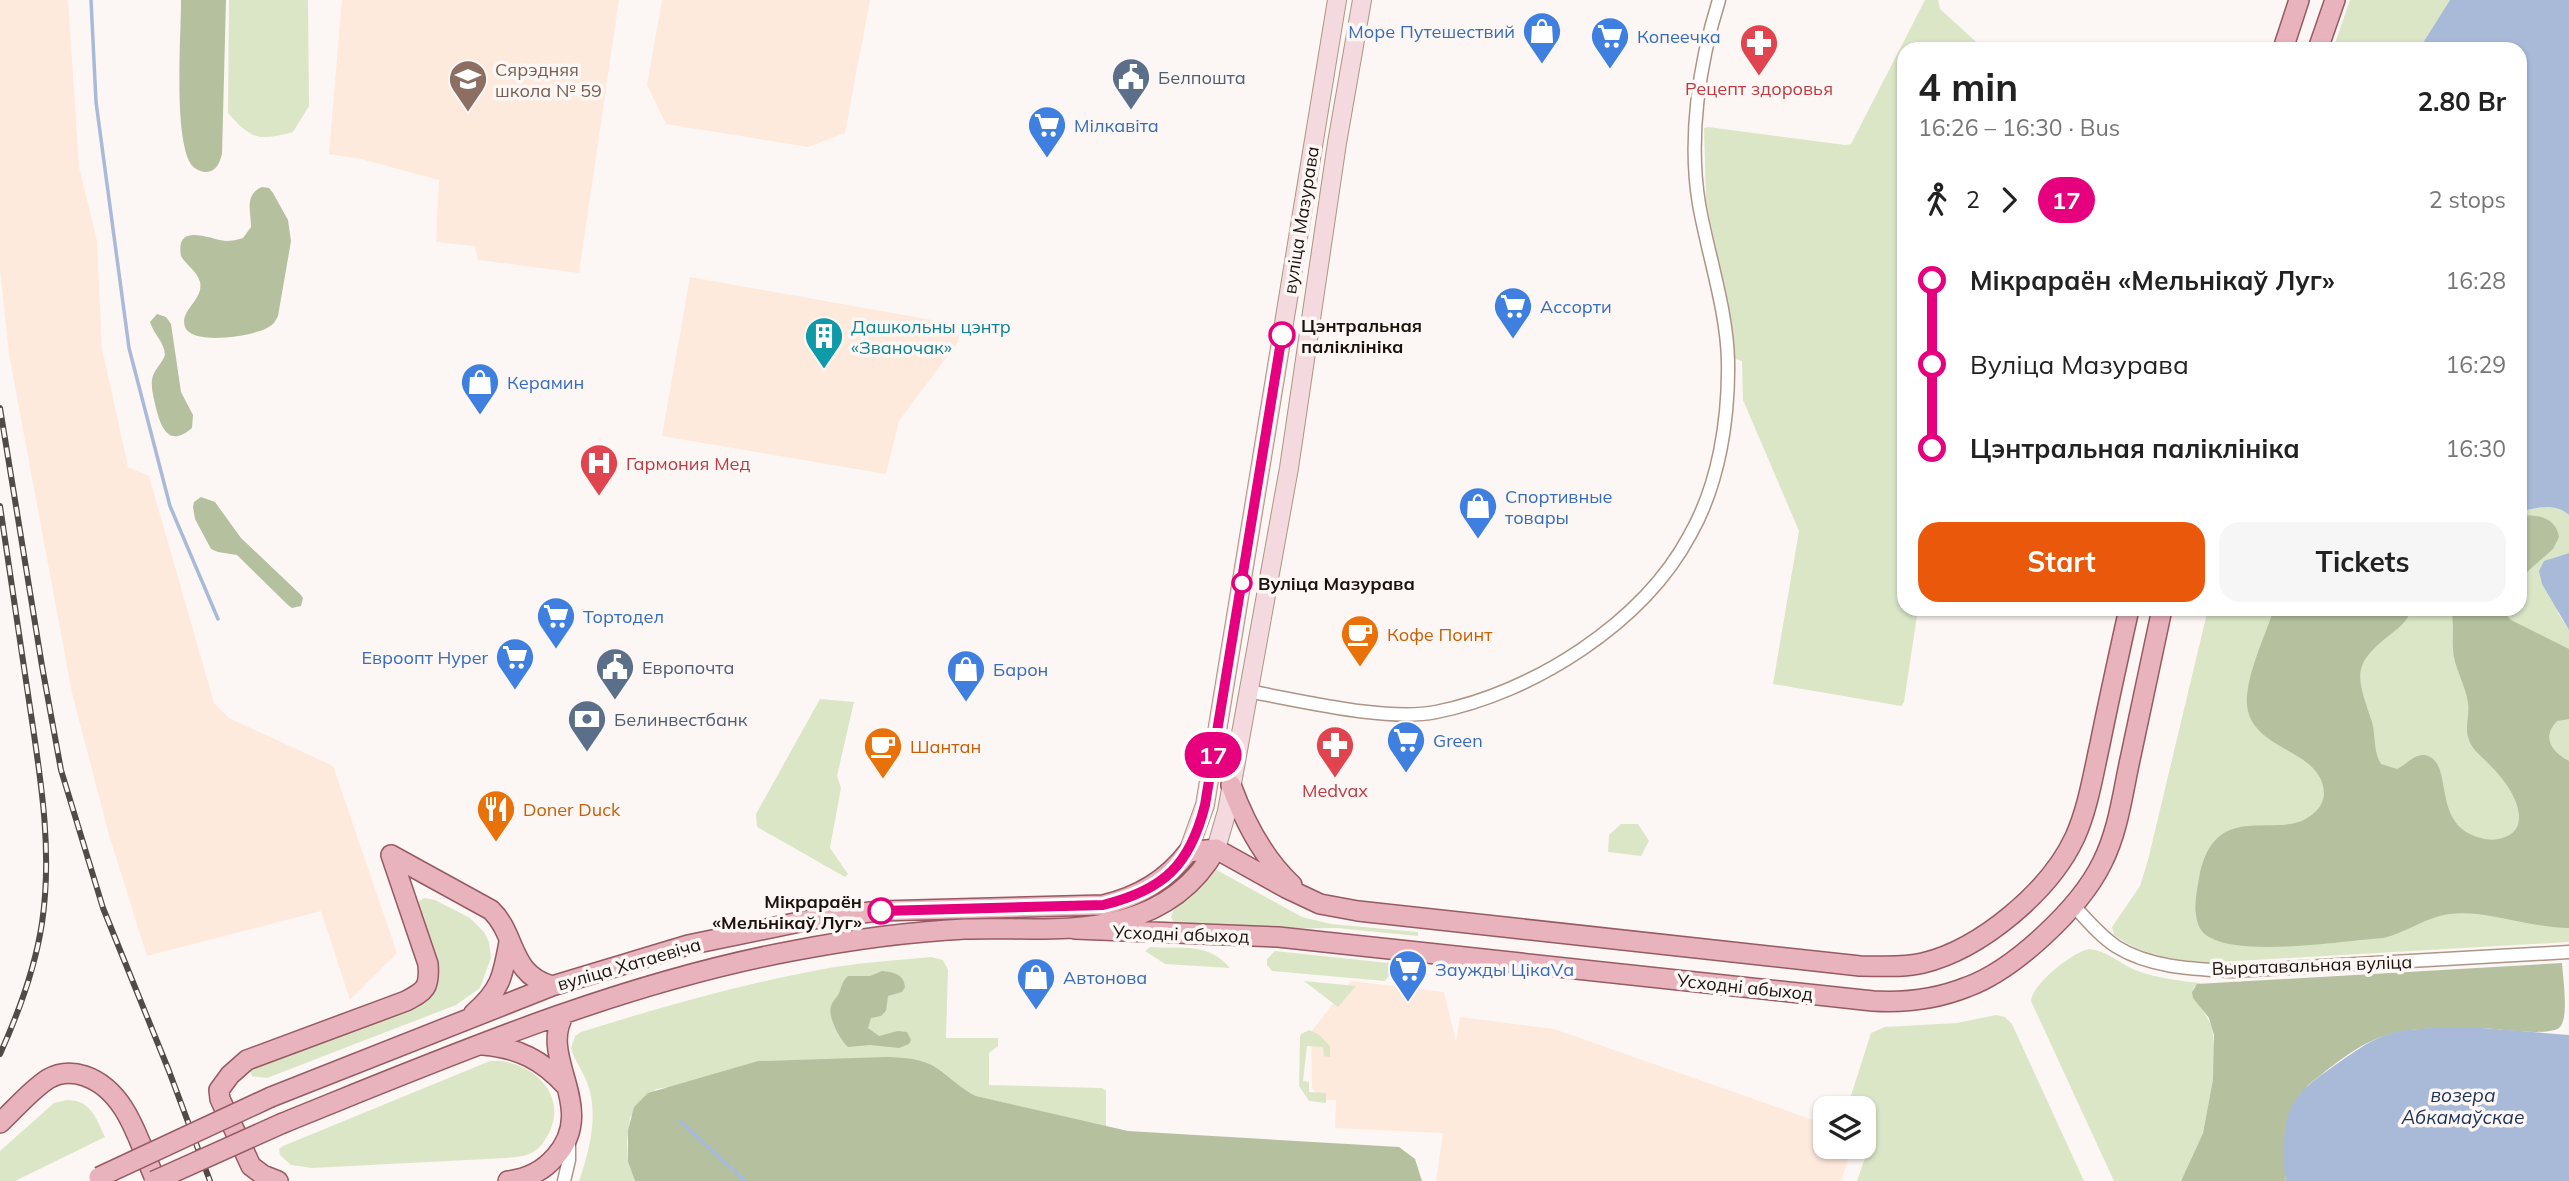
<!DOCTYPE html>
<html lang="en">
<head>
<meta charset="utf-8">
<style>
	:root { --surface:#fff; --page:#f6f6f6; --text:#222; --muted:#767676; --accent:#ea580c }
	body { margin:0; font-family:Mulish,sans-serif; background:var(--page); color:var(--text); height:100vh; display:flex; flex-direction:column; font-size:26px; white-space:nowrap }
	* { box-sizing:border-box; margin:0 }
	p { font-size:23px; color:var(--muted) }
	.icon { flex:none; width:38px; height:38px; fill:none; stroke:currentColor; stroke-width:2; stroke-linecap:round; stroke-linejoin:round }
	.map { position:relative; flex:1; overflow:hidden }
	.sheet { position:absolute; left:1897px; top:42px; width:630px; height:574px; display:flex; flex-direction:column; background:var(--surface); border-radius:21px; box-shadow:0 2px 5px #0004 }
	.sheet>* { flex:none }
	.badge { padding:0 14px; border-radius:23px; font-size:24px; line-height:46px }
	.controls { position:absolute; left:1813px; top:1096px; display:grid; gap:14px }
	.controls a { display:grid; place-items:center; width:63px; height:63px; border-radius:14px; background:var(--surface); box-shadow:0 2px 5px #0004; font-size:35px }
	.map>.badge { position:absolute; translate:-50% -50%; box-shadow:0 0 0 4px #fff }
	.legs { display:flex; align-items:center; gap:10px; height:77px; padding:0 21px; font-size:23px }
	.legs p { margin-inline-start:auto }
	.headline { display:flex; align-items:center; justify-content:space-between; height:119px; padding:0 21px }
	h1 { font-size:38px; font-weight:700; line-height:52px }
	.button { display:flex; gap:14px; margin-top:auto; padding:14px 21px }
	.button a { flex:1; height:80px; border-radius:21px; background:var(--accent); color:#fff; font-size:28px; font-weight:700; line-height:80px; text-align:center }
	.button a+a { background:var(--page); color:var(--text) }
	ul { padding:0 21px; list-style:none }
	li { display:flex; align-items:center; gap:24px; height:84px; font-size:26px }
	li i { display:grid; place-items:center; width:10px; height:100%; margin:0 9px; background:currentColor }
	li i::after { content:''; width:18px; height:18px; margin:-9px; border:5px solid; border-radius:50%; background:var(--surface) }
	li p { margin-inline-start:auto }
	li:first-child i { background:linear-gradient(#0000 50%,currentColor 0) }
	li:last-child i { background:linear-gradient(currentColor 50%,#0000 0) }
	.map>svg:first-child { display:block }
	.built { fill:#fee9dd }
	.green { fill:#dbe6c7 }
	.forest { fill:#b5c09f }
	.water { fill:#a8bad8 }
	.lines { fill:none; stroke-linecap:round; stroke-linejoin:round }
	.stream { stroke:#a8bad8; stroke-width:3.5 }
	.street-casing { stroke:#ae9487; stroke-width:15 }
	.secondary-casing { stroke:#ae9487; stroke-width:20 }
	.primary-casing { stroke:#975a63; stroke-width:22 }
	.street { stroke:#fff; stroke-width:12 }
	.secondary { stroke:#f4d9de; stroke-width:18 }
	.primary { stroke:#e9b3be; stroke-width:19 }
	.rail-casing { stroke:#524a46; stroke-width:6 }
	.rail { stroke:#fcf7f4; stroke-width:3.5; stroke-dasharray:10; stroke-linecap:butt }
	.primary-bridge-casing { stroke:#975a63; stroke-width:22; stroke-linecap:butt }
	.primary-bridge { stroke:#e9b3be; stroke-width:19 }
	.line-1-casing { stroke:#fff; stroke-width:16 }
	.line-1 { stroke:#e6007e; stroke-width:10 }
	.stop-1-dot { fill:#fff; stroke:#e6007e; stroke-width:3.5 }
	.labels { text-anchor:middle; dominant-baseline:central; stroke-width:7; stroke-linejoin:round; paint-order:stroke }
	.shop-label { font-size:18px; fill:#366cbe; stroke:#fcf7f4; text-anchor:start }
	.education-label { font-size:18px; fill:#785e54; stroke:#fcf7f4; text-anchor:start }
	.service-label { font-size:18px; fill:#4e5e75; stroke:#fcf7f4; text-anchor:start }
	.health-label { font-size:18px; fill:#be3a42; stroke:#fcf7f4 }
	.street-label { font-size:18px; fill:#1b120d; stroke:#fcf7f4 }
	.stop-label { font-size:18px; font-weight:bold; fill:#1b120d; stroke:#fcf7f4; text-anchor:start }
	.culture-label { font-size:18px; fill:#0d838f; stroke:#fcf7f4; text-anchor:start }
	.food-label { font-size:18px; fill:#c56008; stroke:#fcf7f4; text-anchor:start }
	.water-label { font-size:19px; font-style:italic; fill:#1a3058; stroke:#fcf7f4 }
</style>
</head>
<body>
<div class="map">
<svg width="2569" height="1181" viewBox="0 0 2569 1181">
	<rect width="100%" height="100%" fill="#fcf7f4"/>
	<!-- built -->
	<path class="built" d="M0 0H68L79 167 97 241 102 348 128 467 149 476 214 703 229 718 333 766 397 953 350 1000 321 911 147 956 109 835 72 693 9 354 0 269Z
		M342 0H619L579 273 478 260 475 246 436 242 439 180 361 159 329 154Z
		M662 0H870L845 133 808 147 666 124 647 85Z
		M690 277 960 325 958 342 899 421 886 474 662 436Z
		M1351 981 1444 992 1456 1042 1460 1017 1554 1029 1825 1124V1146H1853L1841 1181H1436L1443 1133 1335 1128 1336 1100H1326L1318 1095 1312 1088 1311 1032Z"/>
	<!-- green -->
	<path class="green" d="M229 0H308L309 106 293 132C258 141 252 140 228 113Z
		M1925 0H1938L1940 9 1984 49H1904V609H1918L1904 702 1901 706 1773 684 1799 531 1743 400 1742 361 1732 358 1730 317 1706 200 1704 128 1708 127 1845 145 1851 144Z
		M2350 0H2450L2419 49H2333Z
		M2552 506 2562 509 2569 515V553L2550 559 2558 613 2569 630V942L2218 962C2182 962 2145 957 2114 935L2112 927 2140 886 2148 860 2208 609H2520V511Z
		M820 699 854 702 837 776 841 788 830 848 848 874 845 877 757 827 756 814Z
		M1621 824H1638L1649 841 1641 856 1608 852 1609 835Z
		M1215 869 1302 917 1331 924 1418 932V936L1336 928 1190 930 1175 925 1171 917 1175 907 1211 870Z
		M424 898 435 900 470 918 484 932 489 942 491 958 480 988 456 1005 267 1078 252 1076 250 1070 261 1063 429 997 416 909 419 901Z
		M1150 947C1182 949 1208 942 1230 968L1165 964 1145 951Z
		M2089 949C2106 950 2119 963 2135 970 2156 978 2179 981 2201 983L2194 987 2192 992 2212 1026 2215 1055 2213 1079 2203 1133 2181 1181H2114L2031 1001C2032 984 2073 952 2089 949Z
		M1275 951 1398 964 1385 981 1272 971 1267 965V959Z
		M931 957 943 960 948 970 946 1038H998V1046L989 1053V1085L1102 1088 1106 1091V1127L976 1096C946 1081 939 1063 904 1058L758 1061 676 1086 656 1089 630 1117 627 1142 628 1162 635 1181H579C589 1152 598 1119 589 1088 585 1074 575 1062 571 1048L575 1036 581 1032C664 1006 749 982 835 967 867 962 899 960 931 957Z
		M1304 981 1356 986 1338 1007Z
		M1996 1015 2005 1017 2012 1024 2084 1181H1857L1872 1138 1864 1136V1108H1847L1871 1033 1885 1027 1957 1023Z
		M1309 1030 1318 1034 1330 1046V1057L1324 1056 1323 1047 1307 1046 1303 1081 1309 1082V1092L1326 1093V1103L1309 1101 1299 1086 1300 1037 1301 1034Z
		M490 1061C527 1058 568 1091 550 1131 546 1139 541 1148 533 1152 525 1157 515 1157 506 1158L312 1168 291 1165 280 1155 279 1149 283 1146Z
		M67 1100C91 1100 96 1118 105 1137L15 1181H0V1151L54 1103Z"/>
	<!-- forest -->
	<path class="forest" d="M181 0H226L222 154C220 161 218 168 211 171 202 174 193 169 189 161 174 128 181 39 181 0Z
		M262 187 269 188 273 193 288 220 291 241 278 316C275 322 273 325 267 328 253 336 192 346 185 327 179 310 204 300 200 282 197 271 186 265 181 256 175 222 209 239 226 241 232 241 237 240 243 238L251 227C251 212 244 194 262 187Z
		M157 314 166 317 171 324 181 392 193 415 192 428C169 448 161 428 156 408 154 399 151 389 152 380 153 370 162 364 165 355 164 341 154 335 150 322Z
		M201 497 215 502 241 538 301 595 303 598 301 606 292 608 288 605 237 555 218 552 211 549 195 519 193 507 194 502Z
		M2520 516C2537 514 2556 517 2559 537L2553 549 2520 578Z
		M2274 609H2411C2408 621 2401 626 2391 634 2350 665 2357 677 2372 722 2376 737 2373 751 2381 764L2397 769C2408 764 2417 750 2430 757 2453 769 2432 826 2481 838 2491 841 2502 840 2511 834 2518 829 2519 823 2519 815 2517 794 2500 775 2486 761 2480 755 2472 749 2469 740 2464 729 2470 715 2468 703 2466 687 2457 673 2454 657 2451 641 2455 625 2451 609H2501L2511 620 2569 649V719L2557 721C2541 738 2552 752 2569 761V928C2530 928 2485 909 2449 914 2426 917 2406 933 2383 938 2342 941 2243 957 2209 937 2201 933 2197 924 2196 915 2194 904 2197 890 2199 878 2215 793 2281 846 2315 812 2320 808 2324 800 2324 794 2323 745 2242 753 2247 695 2250 666 2265 636 2274 609Z
		M2562 963C2563 978 2569 1017 2560 1027 2549 1038 2493 1027 2475 1028 2445 1029 2412 1026 2384 1036 2356 1045 2330 1068 2307 1086L2285 1177 2286 1181H2181L2203 1133 2213 1079 2214 1035 2209 1018 2193 998 2192 992 2197 984Z
		M882 971C893 972 904 974 905 987L902 992 888 996 886 1011 881 1016 871 1018 868 1028 879 1036 898 1031 907 1032 911 1040 909 1044 899 1048 870 1045 848 1047C840 1040 827 1016 831 1006 833 1000 838 997 840 991 842 984 843 981 848 976H870Z
		M888 1057C905 1058 923 1058 938 1069 951 1078 961 1089 976 1096L1128 1131 1399 1147 1415 1159 1422 1181H635L628 1162V1130L634 1107 648 1093 758 1061Z"/>
	<!-- water -->
	<path class="water" d="M2450 0H2569V515C2553 501 2539 509 2520 511V49H2419Z
		M2569 553V630L2542 584 2539 571 2544 561Z
		M2483 1028 2569 1035V1181H2286C2283 1169 2284 1156 2284 1144 2285 1097 2306 1086 2341 1061 2357 1050 2373 1038 2392 1033 2421 1026 2454 1028 2483 1028Z"/>
	<g class="lines">
		<!-- stream -->
		<path class="stream" d="M91 0 96 102 129 348 170 506 218 619
			M680 1121 745 1181"/>
		<!-- street casing -->
		<g class="street-casing">
			<path id="street" d="M1247 691C1299 700 1386 722 1436 712 1533 693 1643 623 1690 535 1719 484 1729 419 1728 361 1727 310 1708 255 1699 204 1688 138 1699 64 1719 0
				M2074 906C2087 920 2101 937 2117 947 2151 968 2195 969 2233 971L2569 952
				M564 1181 569 1160V1137"/>
		</g>
		<!-- secondary casing -->
		<g class="secondary-casing">
			<path id="secondary" d="M1216 849 1227 811 1289 468 1337 143 1362 0
				M1188 852 1205 805 1337 0"/>
		</g>
		<!-- primary casing -->
		<g class="primary-casing">
			<path id="primary" d="M2283 49 2299 0
				M2318 49 2335 0
				M1231 785C1245 823 1263 858 1292 885
				M1216 849 1286 888 1320 904 1358 911 1860 966C1881 966 1903 968 1923 963 1981 949 2050 891 2075 837 2088 808 2093 775 2100 744 2109 699 2119 654 2129 609
				M391 855 491 910C517 935 509 974 552 986
				M1075 929 1278 937 1873 1001C1906 1003 1937 999 1967 987 2014 970 2080 908 2102 863 2119 830 2123 790 2131 755 2141 706 2152 658 2162 609
				M474 1013C501 990 503 975 509 942
				M483 1045C519 1048 542 1060 566 1086
				M271 1097 552 986 688 945 824 917 880 911 1103 905C1138 897 1166 881 1188 852L1216 849
				M0 1123C15 1109 31 1090 48 1079 60 1072 73 1072 85 1076 128 1091 139 1144 156 1181
				M283 1123C449 1056 616 984 792 951 849 940 907 932 965 929 1018 927 1071 934 1122 920 1163 909 1195 886 1216 849
				M278 1181 263 1175 251 1166 220 1099 219 1090 230 1075 247 1060 406 1001C425 991 430 988 428 964L391 855
				M508 1181C526 1179 543 1171 555 1157 600 1107 536 1057 565 1013"/>
		</g>
		<!-- street -->
		<use href="#street" class="street"/>
		<!-- secondary -->
		<use href="#secondary" class="secondary"/>
		<!-- primary -->
		<use href="#primary" class="primary"/>
		<!-- rail casing -->
		<g class="rail-casing">
			<path id="rail" d="M0 408 42 666 61 770 103 908 169 1071 210 1181
				M0 506C10 571 19 636 29 701 40 775 53 848 42 923 35 969 19 1012 0 1054"/>
		</g>
		<!-- rail -->
		<use href="#rail" class="rail"/>
		<!-- primary-bridge casing -->
		<g class="primary-bridge-casing">
			<path id="primary-bridge" d="M99 1177 271 1097
				M154 1181 283 1123"/>
		</g>
		<!-- primary-bridge -->
		<use href="#primary-bridge" class="primary-bridge"/>
	</g>
	<g class="lines">
		<!-- line-1 casing -->
		<g class="line-1-casing">
			<path id="line-1" d="M881 911 1103 905C1164 890 1190 865 1205 805L1282 335"/>
		</g>
		<!-- line-1 -->
		<use href="#line-1" class="line-1"/>
	</g>
	<!-- icons -->
	<defs>
		<g id="shop-pin" transform="scale(2.0125)"><path d="M0 17L-7.5 6A9.5 9.5 0 1 1 7.5 6Z" fill="#3f7fe0" stroke="#fcf7f4"/><path d="M-5-2.5h2.3a2.7 3.5 0 0 1 5.4 0H5L5.5 6h-11ZM-1.5-2.5h3a1.5 2.3 0 0 0-3 0Z" fill="#fff"/></g>
		<g id="supermarket-pin" transform="scale(2.0125)"><path d="M0 17L-7.5 6A9.5 9.5 0 1 1 7.5 6Z" fill="#3f7fe0" stroke="#fcf7f4"/><path d="M-6-5.5h2.5l.6 2H6L4.5 2H-2.5L-4.4-4H-6ZM-1.5 3.2a1.3 1.3 0 1 0 .1 0ZM3 3.2a1.3 1.3 0 1 0 .1 0Z" fill="#fff"/></g>
		<g id="pharmacy-pin" transform="scale(2.0125)"><path d="M0 17L-7.5 6A9.5 9.5 0 1 1 7.5 6Z" fill="#e0444e" stroke="#fcf7f4"/><path d="M-2-6h4v4h4v4h-4v4h-4v-4h-4v-4h4Z" fill="#fff"/></g>
		<g id="civic-pin" transform="scale(2.0125)"><path d="M0 17L-7.5 6A9.5 9.5 0 1 1 7.5 6Z" fill="#5c6f8a" stroke="#fcf7f4"/><path d="M-.6-6.5H3V-4.5H.6V-3L4-1V1h2V6H-6V1h2V-1L-.6-3ZM-1.2 2.5V6h2.4V2.5Z" fill="#fff"/></g>
		<g id="school-pin" transform="scale(2.0125)"><path d="M0 17L-7.5 6A9.5 9.5 0 1 1 7.5 6Z" fill="#8d6e63" stroke="#fcf7f4"/><path d="M0-5L7-2L0 1L-7-2ZM-4 1L0 2.5L4 1V4Q0 6-4 4Z" fill="#fff"/></g>
		<g id="building-pin" transform="scale(2.0125)"><path d="M0 17L-7.5 6A9.5 9.5 0 1 1 7.5 6Z" fill="#0f9aa8" stroke="#fcf7f4"/><path d="M-4-6H4V6H1V3H-1V6H-4ZM-2.5-4.3h1.7v1.8h-1.7ZM.8-4.3h1.7v1.8H.8ZM-2.5-1h1.7V.8h-1.7ZM.8-1h1.7V.8H.8Z" fill="#fff"/></g>
		<g id="hospital-pin" transform="scale(2.0125)"><path d="M0 17L-7.5 6A9.5 9.5 0 1 1 7.5 6Z" fill="#e0444e" stroke="#fcf7f4"/><path d="M-5-5h3v3.5h4V-5h3V5h-3V1.5h-4V5h-3Z" fill="#fff"/></g>
		<g id="cafe-pin" transform="scale(2.0125)"><path d="M0 17L-7.5 6A9.5 9.5 0 1 1 7.5 6Z" fill="#e8710a" stroke="#fcf7f4"/><path d="M-5.5-4.5H6V0H3Q3 3.5 0 3.5H-2.5Q-5.5 3.5-5.5 0ZM3-3.2v2h1.7v-2ZM-6 4.5H4V6H-6Z" fill="#fff"/></g>
		<g id="bank-pin" transform="scale(2.0125)"><path d="M0 17L-7.5 6A9.5 9.5 0 1 1 7.5 6Z" fill="#5c6f8a" stroke="#fcf7f4"/><path d="M-6-4H6V4H-6ZM0-2.3a2.3 2.3 0 1 0 0 4.6a2.3 2.3 0 1 0 0-4.6Z" fill="#fff"/></g>
		<g id="restaurant-pin" transform="scale(2.0125)"><path d="M0 17L-7.5 6A9.5 9.5 0 1 1 7.5 6Z" fill="#e8710a" stroke="#fcf7f4"/><path d="M-5-6h1v4h1v-4h1v4h1v-4h1v5L-1.5 .5V6h-2V.5L-5-1ZM5-6V6H3V1.5H1.5Q1.5-4 5-6Z" fill="#fff"/></g>
	</defs>
	<g fill-rule="evenodd">
		<use href="#shop-pin" x="1542" y="31"/>
		<use href="#supermarket-pin" x="1610" y="36"/>
		<use href="#pharmacy-pin" x="1759" y="43"/>
		<use href="#civic-pin" x="1131" y="77"/>
		<use href="#school-pin" x="468" y="79"/>
		<use href="#supermarket-pin" x="1047" y="125"/>
		<use href="#supermarket-pin" x="1513" y="306"/>
		<use href="#building-pin" x="824" y="336"/>
		<use href="#shop-pin" x="480" y="382"/>
		<use href="#hospital-pin" x="599" y="463"/>
		<use href="#shop-pin" x="1478" y="506"/>
		<use href="#supermarket-pin" x="556" y="616"/>
		<use href="#cafe-pin" x="1360" y="634"/>
		<use href="#supermarket-pin" x="515" y="657"/>
		<use href="#civic-pin" x="615" y="667"/>
		<use href="#shop-pin" x="966" y="669"/>
		<use href="#bank-pin" x="587" y="719"/>
		<use href="#supermarket-pin" x="1406" y="740"/>
		<use href="#pharmacy-pin" x="1335" y="745"/>
		<use href="#cafe-pin" x="883" y="746"/>
		<use href="#restaurant-pin" x="496" y="809"/>
		<use href="#supermarket-pin" x="1408" y="969"/>
		<use href="#shop-pin" x="1036" y="977"/>
	</g>
	<!-- markers -->
	<g class="stop-1-dot">
		<circle cx="1282" cy="335" r="12"/>
		<circle cx="1242" cy="583" r="9"/>
		<circle cx="881" cy="911" r="12"/>
	</g>
	<g class="labels">
		<!-- shop labels -->
		<g class="shop-label">
			<text x="1515" y="31" text-anchor="end">Море Путешествий</text>
			<text x="1637" y="36">Копеечка</text>
			<text x="1074" y="125">Мілкавіта</text>
			<text x="1540" y="306">Ассорти</text>
			<text x="507" y="382">Керамин</text>
			<text x="1505" y="496">Спортивные<tspan x="1505" dy="21">товары</tspan></text>
			<text x="583" y="616">Тортодел</text>
			<text x="488" y="657" text-anchor="end">Евроопт Hyper</text>
			<text x="993" y="669">Барон</text>
			<text x="1433" y="740">Green</text>
			<text x="1435" y="969">Заужды ЦікаVа</text>
			<text x="1063" y="977">Автонова</text>
		</g>
		<!-- education labels -->
		<g class="education-label">
			<text x="495" y="69">Сярэдняя<tspan x="495" dy="21">школа № 59</tspan></text>
		</g>
		<!-- service labels -->
		<g class="service-label">
			<text x="1158" y="77">Белпошта</text>
			<text x="642" y="667">Европочта</text>
			<text x="614" y="719">Белинвестбанк</text>
		</g>
		<!-- health labels -->
		<g class="health-label">
			<text x="1759" y="88">Рецепт здоровья</text>
			<text x="626" y="463" text-anchor="start">Гармония Мед</text>
			<text x="1335" y="790">Medvax</text>
		</g>
		<!-- street labels -->
		<g class="street-label">
			<text transform="translate(1301 220) rotate(-81)">вуліца Мазурава</text>
			<text transform="translate(1181 934) rotate(2)">Усходні абыход</text>
			<text transform="translate(629 964) rotate(-16)">вуліца Хатаевіча</text>
			<text transform="translate(2312 965) rotate(-2)">Выратавальная вуліца</text>
			<text transform="translate(1745 987) rotate(6)">Усходні абыход</text>
		</g>
		<!-- stop labels -->
		<g class="stop-label">
			<text x="1301" y="325">Цэнтральная<tspan x="1301" dy="21">паліклініка</tspan></text>
			<text x="1258" y="583">Вуліца Мазурава</text>
			<text x="862" y="901" text-anchor="end">Мікрараён<tspan x="862" dy="21">«Мельнікаў Луг»</tspan></text>
		</g>
		<!-- culture labels -->
		<g class="culture-label">
			<text x="851" y="326">Дашкольны цэнтр<tspan x="851" dy="21">«Званочак»</tspan></text>
		</g>
		<!-- food labels -->
		<g class="food-label">
			<text x="1387" y="634">Кофе Поинт</text>
			<text x="910" y="746">Шантан</text>
			<text x="523" y="809">Doner Duck</text>
		</g>
		<!-- water labels -->
		<g class="water-label">
			<text x="2463" y="1095">возера<tspan x="2463" dy="22">Абкамаўскае</tspan></text>
		</g>
	</g>
</svg>
<div class="controls">
<a><svg class="icon" aria-label="layers" viewBox="0 0 24 24"><path d="M12 4l9 5-9 5-9-5zM3 14l9 5 9-5"/></svg></a>
</div>
<b class="badge" style="left:1213px;top:755px;background:#e6007e;color:#fff">17</b>
<section class="sheet">
<div class="headline"><div><h1>4 min</h1><p>16:26 – 16:30 · Bus</p></div><b>2.80 Br</b></div>
<div class="legs"><svg class="icon" aria-label="walk" viewBox="0 0 24 24"><circle cx="13" cy="4" r="2"/><path d="M13 8l-2 6 4 7M11 14l-3 7M7 12l3-4h3l4 4"/></svg>2<svg class="icon" aria-label="forward" viewBox="0 0 24 24"><path d="M9 5l7 7-7 7"/></svg><b class="badge" style="background:#e6007e;color:#fff">17</b><p>2 stops</p></div>
<ul>
<li><i style="color:#e6007e"></i><b>Мікрараён «Мельнікаў Луг»</b><p>16:28</p></li>
<li><i style="color:#e6007e"></i><span>Вуліца Мазурава</span><p>16:29</p></li>
<li><i style="color:#e6007e"></i><b>Цэнтральная паліклініка</b><p>16:30</p></li>
</ul>
<div class="button"><a>Start</a><a>Tickets</a></div>
</section>
</div>
</body>
</html>
